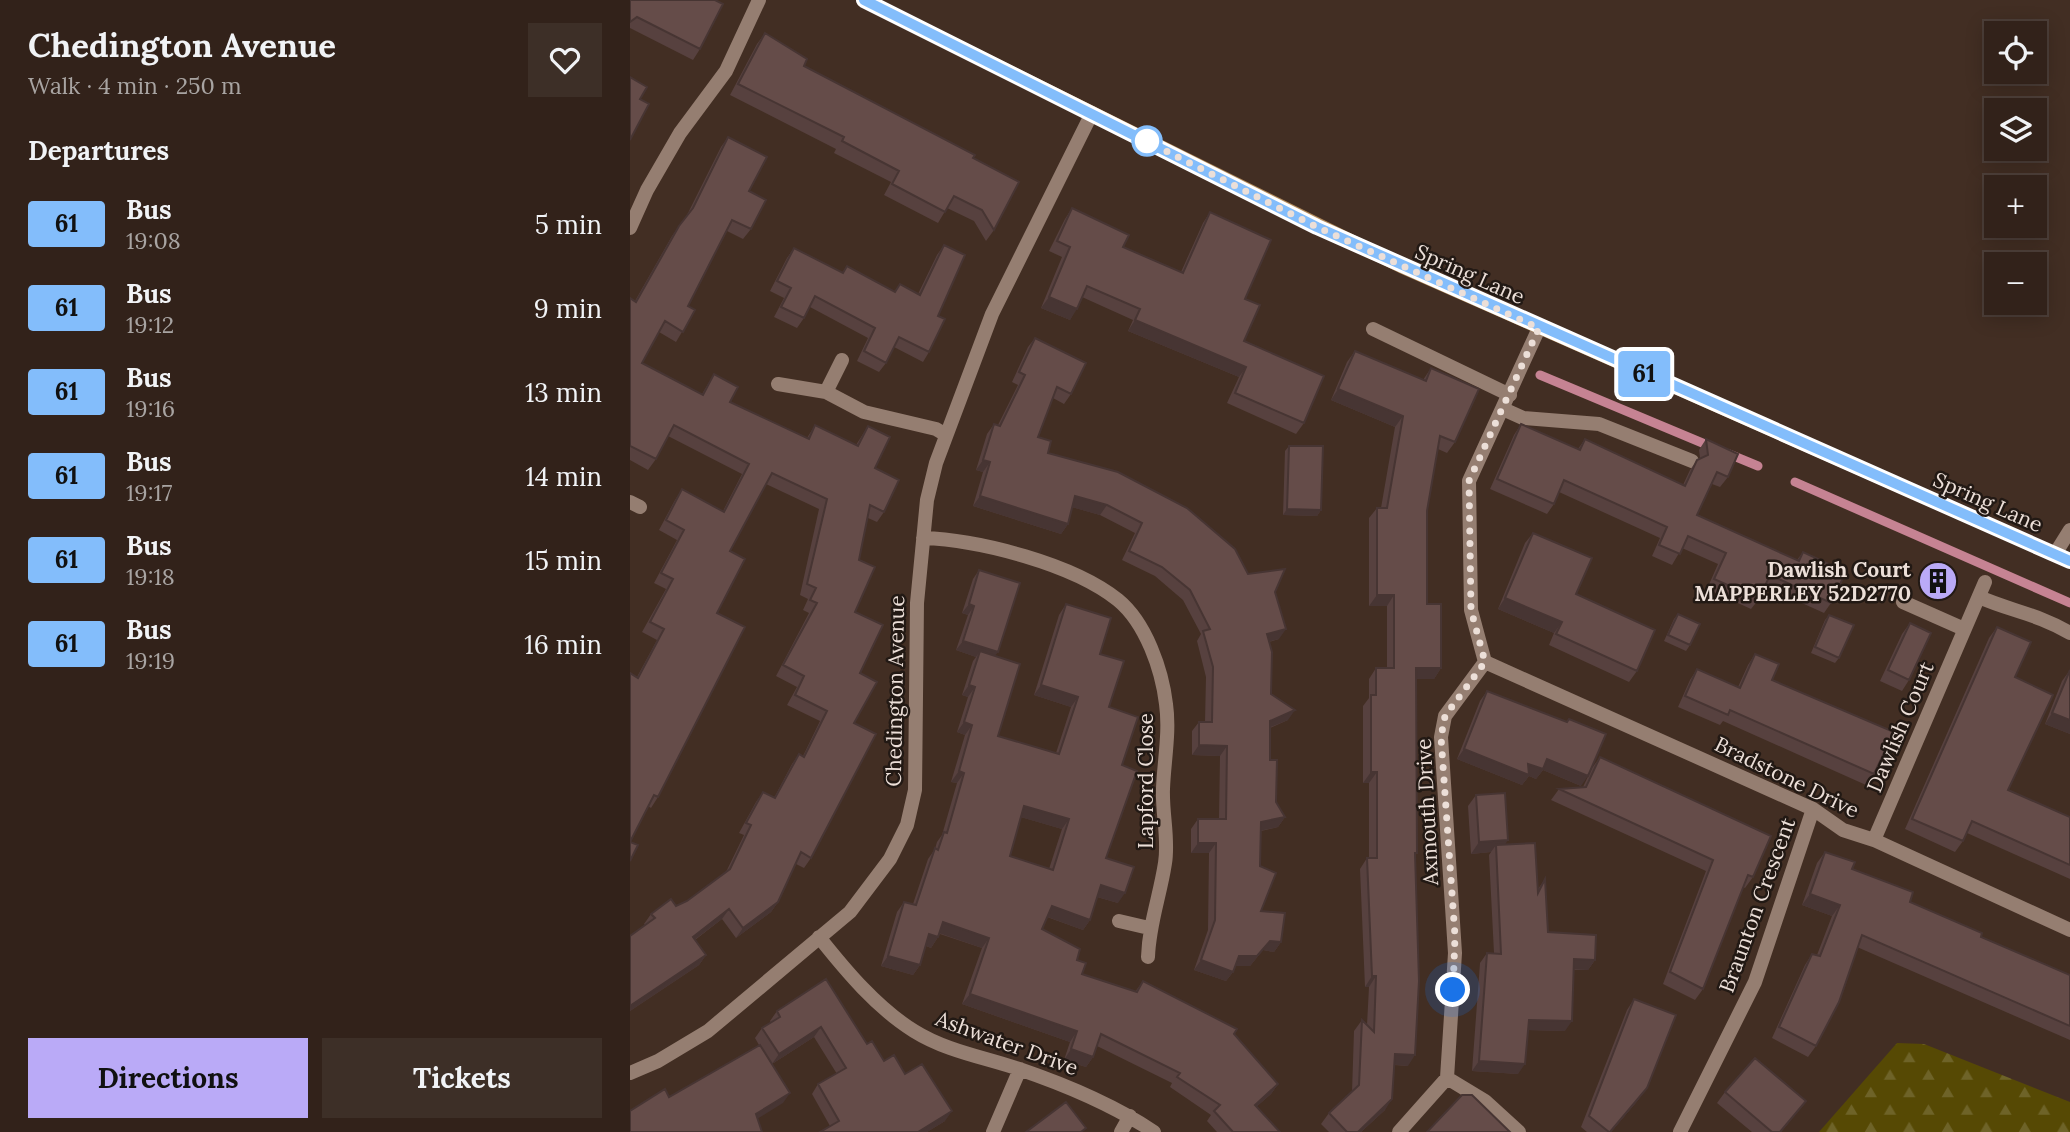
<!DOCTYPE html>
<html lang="en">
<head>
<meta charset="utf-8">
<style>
	:root { --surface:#32221a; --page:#3d2f27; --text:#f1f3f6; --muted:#a8a4a2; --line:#4d3f39; --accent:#baaaf7 }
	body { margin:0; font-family:Lora,serif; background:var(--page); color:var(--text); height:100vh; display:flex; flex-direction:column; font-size:26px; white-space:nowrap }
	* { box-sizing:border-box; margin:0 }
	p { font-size:23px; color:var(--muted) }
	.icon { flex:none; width:38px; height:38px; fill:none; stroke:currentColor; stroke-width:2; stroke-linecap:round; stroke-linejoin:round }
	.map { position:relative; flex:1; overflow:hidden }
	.drawer { display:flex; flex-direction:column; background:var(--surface); width:630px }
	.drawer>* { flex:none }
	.badge { padding:0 14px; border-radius:5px; font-size:24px; line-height:46px }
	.tools { position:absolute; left:1354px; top:21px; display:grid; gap:14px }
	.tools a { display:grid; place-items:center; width:63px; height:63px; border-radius:0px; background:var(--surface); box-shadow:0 4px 18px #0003,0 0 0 2px var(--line); font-size:35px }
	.you { position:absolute; width:35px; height:35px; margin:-18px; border:5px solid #fff; border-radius:50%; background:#1a73e8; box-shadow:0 0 0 10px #1a73e833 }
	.map>.badge { position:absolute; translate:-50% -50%; box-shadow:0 0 0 4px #fff }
	h2 { padding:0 28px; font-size:26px; line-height:63px }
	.round { display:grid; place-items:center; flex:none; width:74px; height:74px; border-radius:0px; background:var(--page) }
	.head { display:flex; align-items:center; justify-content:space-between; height:119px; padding:0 28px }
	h1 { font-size:33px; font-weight:800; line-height:52px }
	.button { display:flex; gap:14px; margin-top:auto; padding:14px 28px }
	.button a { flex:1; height:80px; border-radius:0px; background:var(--accent); color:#111; font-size:28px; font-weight:800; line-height:80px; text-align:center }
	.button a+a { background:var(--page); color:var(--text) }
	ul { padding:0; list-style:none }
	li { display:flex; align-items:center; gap:21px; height:84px; padding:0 28px }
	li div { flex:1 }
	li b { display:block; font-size:26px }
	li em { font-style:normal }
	li .badge { min-width:77px; font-weight:700; text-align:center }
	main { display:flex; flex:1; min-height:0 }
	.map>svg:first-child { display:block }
	.forest { fill:url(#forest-firs) }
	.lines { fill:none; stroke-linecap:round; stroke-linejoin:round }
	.stream { stroke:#c68393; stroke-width:9 }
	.lane { stroke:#957e71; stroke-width:14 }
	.street { stroke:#957e71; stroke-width:14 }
	.secondary { stroke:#b28b5c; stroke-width:14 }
	.wall { fill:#57413f; fill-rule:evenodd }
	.shaded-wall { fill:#473533 }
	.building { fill:#654c49; stroke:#473533; stroke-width:2; fill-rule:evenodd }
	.line-casing { stroke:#fff; stroke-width:16 }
	.line { stroke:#83bdfb; stroke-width:10 }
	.walk { stroke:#ecdfd8; stroke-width:7; stroke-dasharray:0 12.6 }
	.stop-dot { fill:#fff; stroke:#83bdfb; stroke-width:3.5 }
	.labels { text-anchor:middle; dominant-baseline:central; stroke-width:5; stroke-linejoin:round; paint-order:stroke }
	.street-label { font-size:21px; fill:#ecdfd8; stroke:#221914 }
	.poi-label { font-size:21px; font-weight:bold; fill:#ecdfd8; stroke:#221914; text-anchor:end }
</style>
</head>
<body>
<main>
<section class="drawer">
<div class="head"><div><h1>Chedington Avenue</h1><p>Walk · 4 min · 250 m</p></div><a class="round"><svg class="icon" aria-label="heart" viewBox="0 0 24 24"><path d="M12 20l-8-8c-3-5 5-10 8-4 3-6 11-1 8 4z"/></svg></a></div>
<h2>Departures</h2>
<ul>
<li><span class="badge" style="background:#83bdfb;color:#111">61</span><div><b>Bus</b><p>19:08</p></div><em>5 min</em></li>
<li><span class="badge" style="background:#83bdfb;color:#111">61</span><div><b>Bus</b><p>19:12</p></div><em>9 min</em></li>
<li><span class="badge" style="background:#83bdfb;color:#111">61</span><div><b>Bus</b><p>19:16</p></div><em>13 min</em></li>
<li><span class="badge" style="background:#83bdfb;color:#111">61</span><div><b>Bus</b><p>19:17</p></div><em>14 min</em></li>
<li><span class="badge" style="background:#83bdfb;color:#111">61</span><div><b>Bus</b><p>19:18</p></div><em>15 min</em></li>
<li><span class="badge" style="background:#83bdfb;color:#111">61</span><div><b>Bus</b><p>19:19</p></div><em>16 min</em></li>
</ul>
<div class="button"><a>Directions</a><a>Tickets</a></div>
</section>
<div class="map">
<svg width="1440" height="1132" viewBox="0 0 1440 1132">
	<defs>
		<pattern id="forest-firs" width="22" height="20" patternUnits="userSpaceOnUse" patternTransform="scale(1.75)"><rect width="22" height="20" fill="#564904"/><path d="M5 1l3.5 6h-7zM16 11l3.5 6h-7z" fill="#6e6328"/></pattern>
	</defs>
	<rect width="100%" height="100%" fill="#422e23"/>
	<!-- forest -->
	<path class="forest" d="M1267 1043 1294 1044 1440 1102V1132H1189Z"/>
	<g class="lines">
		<!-- stream -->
		<path class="stream" d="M910 375 1082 447
			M1099 454 1128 466
			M1165 482 1440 603"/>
		<!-- lane -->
		<path class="lane" d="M743 329 880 395
			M873 409 893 418 969 424 1062 461
			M1425 554 1440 530
			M1349 597C1381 611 1408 614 1440 633"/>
		<!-- street -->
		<path class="street" d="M0 228 17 190 50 133 96 71 129 0
			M148 384 196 392 234 412 306 429 316 435
			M196 392 212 360
			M0 502 10 507
			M293 538C350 540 443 564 488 600 516 623 532 670 536 704 540 732 534 761 533 789 532 814 539 839 535 863 530 896 519 924 518 957
			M1273 602 1334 629
			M855 662 1183 809 1213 830 1244 840 1440 930
			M1244 840 1355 582
			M489 921 519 928
			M189 937C216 971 247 1008 284 1031 316 1051 353 1057 389 1069 436 1085 482 1104 524 1132
			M0 1073 28 1061 78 1031 220 912 260 859 277 825 285 790 287 603 297 500 306 463 362 314 462 113
			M817 1078 855 1101 889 1132
			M363 1132 390 1069
			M491 1132 500 1116
			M769 1132 817 1078 825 953 811 737 815 716 855 662 841 610 839 481 909 328
			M1050 1132 1125 982 1183 809"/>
		<!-- secondary -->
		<path class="secondary" d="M234 0 771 266 1440 561"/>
	</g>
	<!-- wall -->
	<path class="wall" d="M0 0 70 49 63 60 0 28Z
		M135 33 174 66 343 158 364 230 356 241 344 221 317 208 308 223 254 195 261 182 204 153 206 149 100 95 127 44Z
		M98 137 137 157 119 191 136 200 121 229 113 239 97 231 58 306 65 310 46 342 29 332 12 363 72 394 84 374 108 387 100 402 177 438 185 425 226 445 238 426 260 437 245 468 269 480 254 512 247 522 238 518 229 560 245 567 225 612 253 625 230 673 247 682 224 723 246 734 181 858 174 868 166 864 148 902 141 912 106 938 92 919 65 940 76 955 69 965 0 1011V936L15 925 14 924 21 914 41 899 46 906 57 901 96 872 114 835 109 833 126 802 133 792 144 798 162 764 169 754 173 756 190 721 157 705 167 687 146 676 179 613 173 610 178 599 170 595 189 509 136 484 100 551 115 559 87 613 115 627 28 797 21 808 18 806 0 842 8 845 0 861V673L7 677 27 640 12 632 36 589 24 583 47 540 29 530 45 500 52 489 93 511 112 474 38 436 26 459 18 470 0 460V298L5 301 42 236 57 215 91 147Z
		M442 208 493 247 551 272 573 223 580 212 615 299 614 341 674 423 666 434 597 403 609 377 498 331 503 320 452 297 440 320 411 308 432 257 419 251 435 219Z
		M314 245 308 316 299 352 293 362 264 347 256 363 249 372 227 361 238 338 180 307 174 318 167 328 144 317 154 298 140 291 157 258 164 248 212 273 217 266 264 292 270 284 288 294 307 255Z
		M405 338 441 394 434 404 423 398 408 437 418 453 618 574 645 592 649 639 639 642 641 694 658 720 640 728V760L646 802 655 817 648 827 631 831 630 866 631 911 651 942 644 952 633 950 620 966H605L603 972 596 981 564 970 578 930 579 853H561V829L568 819H589L590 756 562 755V731L569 722H575L576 677 567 641 571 634 553 600 525 576 492 560 505 533 470 515 442 507 438 524 431 534 343 506 353 472 346 470 357 434 364 424 368 425 388 385 382 382 398 347Z
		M725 351 793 380 801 368 825 442 817 453 808 449 797 511V604L811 668 804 679H787V853L785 856 778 1066 764 1065 755 1110 731 1132H699L691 1124 699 1113 722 1092 724 1031 732 1020 737 1025 739 987H735L730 869 737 858H739V783H733V706L739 698V679L746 668H757V606H739V518L747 508H751L765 427 701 400 717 362Z
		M891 424 948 449 955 439 1053 485 1060 470 1067 460 1070 458 1069 450 1076 439 1098 477 1090 487 1082 484 1067 515 1167 560 1173 552 1201 603 1194 613 1134 586 1129 599 1121 609 1077 589 1088 564 1052 548 1042 565 1022 556 1030 538 929 492 924 504 917 514 860 489 884 435Z
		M659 446 691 510 687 516 653 515 655 451Z
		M903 533 946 594 1007 671 999 682 919 645 924 633 868 609 895 543Z
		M349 570 365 656 368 736 426 753 441 707 404 695 429 615 436 604 470 654 479 707 492 765 476 858 488 903 467 897 460 920 453 930 417 917 412 929 447 960 452 974 505 992 513 981 604 1034 648 1084 641 1094 626 1107 650 1132H587L577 1121 581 1115 540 1087 542 1083 467 1046 463 1057 456 1067 434 1060 440 1042 332 1004 352 948 310 934 301 948 296 946 290 965 283 975 251 966 267 912 274 902 283 904 298 859 305 849 307 842 312 835 327 783 321 782 335 735 327 732 338 697 332 695 343 661 346 657 326 650 338 615 332 613 343 579ZM391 817 432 829 419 869 380 856Z
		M1048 614 1060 645 1056 651 1034 641 1044 619Z
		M1199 615 1209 658 1205 663 1181 653 1195 620Z
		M1280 623 1279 680 1272 691 1250 681 1272 634Z
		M1367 627 1385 677 1378 790 1440 817V879L1337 833 1333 841 1325 852 1275 829 1359 638Z
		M1125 654 1142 680 1244 774 1236 785 1093 721 1090 725 1048 707 1060 680 1067 669 1108 687 1118 665Z
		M1440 670V734L1415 724 1432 681Z
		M857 691 937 722 939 719 951 786 913 770 906 779 899 776 892 785 827 759 850 701Z
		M970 757 1123 877 1115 888 1113 887 1073 989 1065 1000 1033 984 1076 871 921 800 929 789 953 787 962 768Z
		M846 795 875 845 908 889 915 879 918 932 965 960 958 970H943L935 1031 898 1030 888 1074 842 1071 850 963 857 953H864L859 855 861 852 841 854 838 806Z
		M1195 852 1280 902 1351 937 1440 975V1040L1227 947 1186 1046 1178 1057 1142 1038 1175 965 1182 954 1187 955 1202 916 1172 905 1187 863Z
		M1004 999 1009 1099 981 1132H957L951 1127 997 1010Z
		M147 1011 237 1044 254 1061 275 1074 315 1121 297 1132H190L200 1126 182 1094 188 1084 207 1074 184 1037 142 1064 153 1103 39 1097 129 1045 125 1038 132 1028 141 1023 140 1021Z
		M1095 1092 1176 1101 1151 1132H1122L1087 1103Z"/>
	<!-- shaded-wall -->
	<path class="shaded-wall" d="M419 297 447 309 440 320 411 308Z
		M505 320 616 367 609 377 498 331Z
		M708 389 773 416 765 427 701 400Z
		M353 460 360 462 353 472 346 470Z
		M350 496 438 524 431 534 343 506Z
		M445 496 477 505 470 515 438 506Z
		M657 509 691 510 687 516 653 515Z
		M747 595H764L757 606H739Z
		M875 598 932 622 924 633 868 609Z
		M339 604 344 606 338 615 332 613Z
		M656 629 649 639 630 644 637 634Z
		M333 641 368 652 361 661 350 651 346 657 326 650Z
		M786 668H811L804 679H779Z
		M339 685 345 687 338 697 332 695Z
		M411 685 448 697 441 707 404 695Z
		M665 710 658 720 633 730 640 721Z
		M1422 713 1440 720V734L1415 724Z
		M334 722 342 725 335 735 327 732Z
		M569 745 597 746 590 756 562 755Z
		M834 749 898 764 917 759 958 776 951 786 913 770 906 779 899 776 892 785 827 759Z
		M329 771 334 773 327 783 321 782Z
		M741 772H747L739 783H733Z
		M394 806 439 819 432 829 387 816Z
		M655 817 648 827 624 832 631 822Z
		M878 840 870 852 866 845 861 852 841 854 849 842Z
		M568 843H586L579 853H561Z
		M471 885 495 893 488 903 464 896Z
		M1180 894 1210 905 1202 916 1172 905Z
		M148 902 141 912 106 938 113 928Z
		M422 906 460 920 453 930 415 916Z
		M99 909 92 919 55 947 63 937Z
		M313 922 359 938 352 948 306 932Z
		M299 934 308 937 301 948 292 944Z
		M640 941 651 942 644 952 633 950 620 966H602L609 956Z
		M76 955 69 965 0 1011V1006Z
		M258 956 290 965 283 975 251 966Z
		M944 959 965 960 958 970 936 969Z
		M571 960 603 972 596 981 564 970Z
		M742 976H746L739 987H735Z
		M340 994 447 1031 440 1042 332 1004Z
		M899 1020 942 1021 935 1031 892 1030Z
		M191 1027 184 1037 142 1064 149 1054Z
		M441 1049 463 1057 456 1067 434 1060Z
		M765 1054 785 1055 778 1066 757 1064Z
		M849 1061 895 1064 888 1074 842 1071Z
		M648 1084 641 1094 617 1115 625 1105Z
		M1017 1088 1009 1099 981 1132H980Z
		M160 1093 153 1103 119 1124 126 1114Z
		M762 1099 755 1110 731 1132H728Z
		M322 1111 315 1121 297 1132H288Z"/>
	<!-- building -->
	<path class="building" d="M0 0H85L93 4 70 49 7 17 0 22Z
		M135 33 177 59 174 66 345 155 343 158 389 182 364 230 352 210 324 196 315 212 262 184 269 171 212 141 214 137 108 84Z
		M0 77 17 87 10 99 19 104 0 140Z
		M98 137 137 157 119 191 136 200 121 229 102 220 58 306 65 310 53 332 35 321 12 363 73 395 84 374 108 387 100 402 179 439 185 425 228 446 238 426 260 437 245 468 269 480 254 512 240 505 229 560 245 567 225 612 253 625 230 673 247 682 224 723 246 734 181 858 171 852 148 902 113 928 99 909 63 937 76 955 0 1006V936L25 918 21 914 41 899 46 906 57 901 100 869 121 825 116 823 133 792 145 798 169 754 174 757 197 711 165 695 174 676 153 665 187 603 180 600 186 588 177 584 197 499 142 473 100 551 115 559 87 613 115 627 28 797 24 795 0 842 8 845 0 861V673L8 678 34 629 20 622 43 579 31 573 54 530 36 520 52 489 94 512 119 464 44 425 26 459 0 446V298L6 302 49 226 63 208Z
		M442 208 499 235 493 247 553 273 580 212 641 240 615 299 630 305 614 341 694 376 674 423 605 393 616 367 505 320 510 309 457 286 447 309 419 297 440 247 427 241Z
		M314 245 335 255 308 316 315 319 299 352 269 337 256 363 234 351 245 328 185 296 174 318 151 307 161 288 147 281 164 248 213 273 217 266 265 292 270 284 290 295Z
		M405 338 456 363 441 394 427 387 408 437 421 441 418 453 488 472 557 508 605 549 618 574 655 569 645 592 656 629 637 634 642 652 641 694 665 710 640 721V760H647L646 802 655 817 631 822 630 866 646 873 631 911 655 913 651 942 640 941 627 956H609L603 972 571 960 585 920 586 843H568V819H596L597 746 569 745V722H582L583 667 573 631 580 629 560 590 532 567 499 551 512 523 477 505 445 496 438 524 350 496 360 462 353 460 364 424 370 426 395 375 389 372Z
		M725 351 796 381 801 368 849 389 825 442 810 436 797 511V604H811V668H786L787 853H785L789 981 785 1055 765 1054 762 1099 728 1132H717L699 1113 729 1085 732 1020 744 1032 746 976H742L737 858H747V772H741V695H746V668H764V595H747V508H757L773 416 708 389Z
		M891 424 950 450 955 439 1055 486 1067 460 1078 455 1076 439 1108 454 1098 477 1087 472 1067 515 1169 561 1173 552 1216 572 1201 603 1140 575 1129 599 1084 579 1096 553 1058 536 1050 554 1029 545 1037 527 934 480 924 504 867 479Z
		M659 446H693L691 510 657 509Z
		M903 533 962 558 946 594 1025 630 1007 671 926 634 932 622 875 598Z
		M349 570 390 583 368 652 333 641 344 606 339 604Z
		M436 604 481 618 470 654 494 661 479 707 508 717 492 765 507 771 476 858 504 867 495 893 471 885 460 920 422 906 412 929 450 949 447 960 456 963 452 974 507 992 513 981 607 1029 604 1034 648 1084 625 1105 650 1132H603L584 1111 590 1105 547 1077 550 1073 471 1034 463 1057 441 1049 447 1031 340 994 359 938 313 922 308 937 299 934 290 965 258 956 274 902 286 905 305 848 308 850 314 832 317 833 334 773 329 771 342 725 334 722 345 687 339 685 350 651 390 664 368 736 429 754 448 697 411 685ZM394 806 439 819 423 870 380 856Z
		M1048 614 1070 624 1060 645 1038 635Z
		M1199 615 1224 625 1209 658 1185 647Z
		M1280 623 1301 633 1279 680 1258 670Z
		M1367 627 1401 642 1385 677 1423 695 1378 790 1440 817V865L1342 821 1333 841 1282 819Z
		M1125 654 1149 664 1142 680 1264 732 1244 774 1100 710 1098 715 1055 696 1067 669 1110 688Z
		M1440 670V720L1422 713Z
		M857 691 937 722 939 719 976 734 958 776 917 759 913 769 898 764 899 775 834 749Z
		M970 757 1141 836 1123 877 1118 875 1073 989 1040 972 1083 860 929 789 956 787Z
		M875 793 878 840 849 842 846 795Z
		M905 843 908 893 915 879 918 932 966 935 965 960 944 959 942 1021 899 1020 895 1064 849 1061 857 953 871 954 866 845Z
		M1195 852 1225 862 1222 869 1283 892 1280 902 1352 933 1351 937 1440 975V1026L1232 935 1209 1002 1186 1046 1149 1027 1182 954 1190 956 1210 905 1180 894Z
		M196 979 237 1044 242 1041 254 1061 264 1055 275 1074 292 1064 322 1111 288 1132H190L209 1121 188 1084 216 1068 191 1027 149 1054 132 1028 150 1017 147 1011Z
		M1004 999 1046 1015 1017 1088 980 1132H979L959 1116Z
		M130 1045 160 1093 126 1114 132 1132H0V1111L35 1089 39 1097Z
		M1125 1058 1176 1101 1150 1132H1142L1095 1092Z
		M832 1095H842L880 1132H797Z
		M436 1102 456 1128 451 1132H396Z"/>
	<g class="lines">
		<!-- line casing -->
		<g class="line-casing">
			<path id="line" d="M234 0 687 227 1440 561"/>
		</g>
		<!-- line -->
		<use href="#line" class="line"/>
		<!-- walk -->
		<path class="walk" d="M517 141 510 138 687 227 909 328 839 481 841 610 855 662 815 716 811 737 825 936 823 990"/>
	</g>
	<!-- icons -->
	<defs>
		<g id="building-disc" transform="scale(2.0125)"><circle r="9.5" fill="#baaaf7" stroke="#221914"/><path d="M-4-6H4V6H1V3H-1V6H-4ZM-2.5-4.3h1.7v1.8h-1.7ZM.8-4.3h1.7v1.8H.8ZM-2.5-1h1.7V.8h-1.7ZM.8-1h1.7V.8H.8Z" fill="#111"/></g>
	</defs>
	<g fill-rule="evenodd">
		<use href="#building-disc" x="1308" y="581"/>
	</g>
	<!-- markers -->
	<circle class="stop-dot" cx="517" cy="141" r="14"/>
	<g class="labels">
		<!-- street labels -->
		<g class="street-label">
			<text transform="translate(840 274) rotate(24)">Spring Lane</text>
			<text transform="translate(1358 502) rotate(24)">Spring Lane</text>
			<text transform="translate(265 691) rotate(-89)">Chedington Avenue</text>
			<text transform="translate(1270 727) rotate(-67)">Dawlish Court</text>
			<text transform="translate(1157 777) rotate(26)">Bradstone Drive</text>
			<text transform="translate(515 781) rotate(-90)">Lapford Close</text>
			<text transform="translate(797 812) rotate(-93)">Axmouth Drive</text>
			<text transform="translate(1127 905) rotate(-70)">Braunton Crescent</text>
			<text transform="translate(377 1043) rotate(20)">Ashwater Drive</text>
		</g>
		<!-- poi labels -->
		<g class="poi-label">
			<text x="1281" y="569">Dawlish Court<tspan x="1281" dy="24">MAPPERLEY 52D2770</tspan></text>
		</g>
	</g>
</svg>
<div class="tools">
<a><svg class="icon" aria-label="locate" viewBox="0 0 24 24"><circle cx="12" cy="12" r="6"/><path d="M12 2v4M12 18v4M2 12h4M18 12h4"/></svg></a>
<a><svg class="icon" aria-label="layers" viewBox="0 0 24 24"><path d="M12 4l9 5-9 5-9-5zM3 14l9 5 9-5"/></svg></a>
<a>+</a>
<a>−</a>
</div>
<div class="you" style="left:823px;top:990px"></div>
<b class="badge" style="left:1014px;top:374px;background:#83bdfb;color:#111">61</b>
</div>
</main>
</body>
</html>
